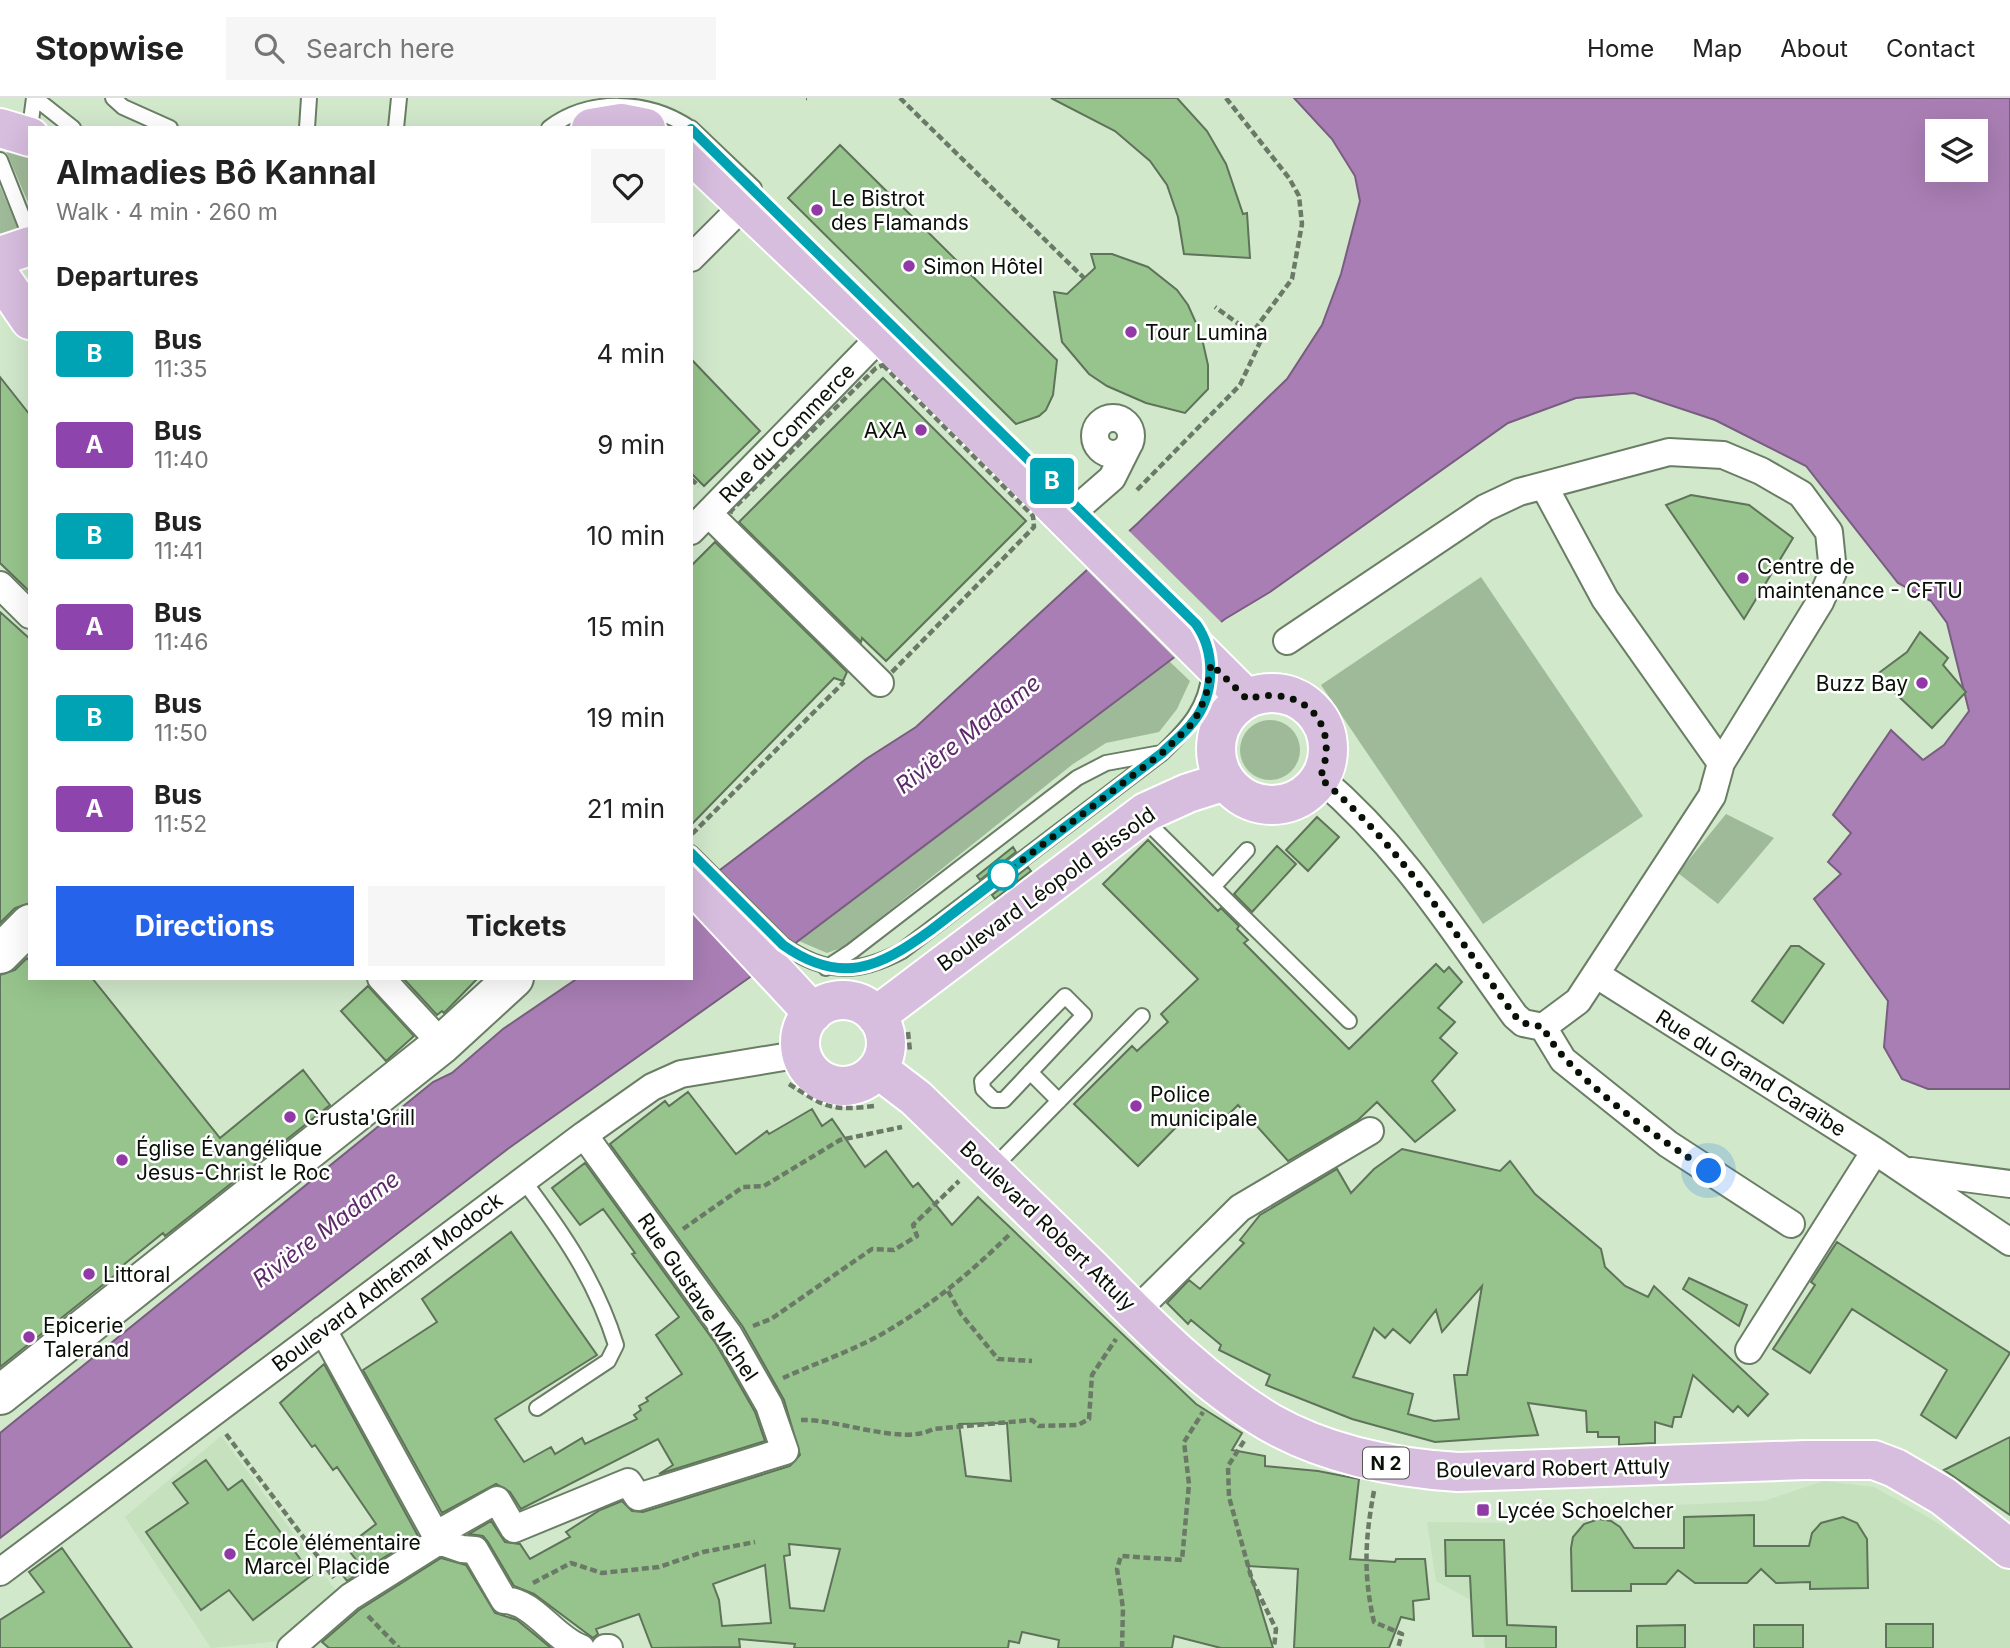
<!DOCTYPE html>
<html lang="en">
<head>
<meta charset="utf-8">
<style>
	:root { --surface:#fff; --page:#f6f6f6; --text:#222; --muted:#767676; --line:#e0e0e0; --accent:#2563eb }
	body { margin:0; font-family:Inter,sans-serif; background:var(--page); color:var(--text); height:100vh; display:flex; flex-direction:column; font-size:26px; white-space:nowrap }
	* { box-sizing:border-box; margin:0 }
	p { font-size:23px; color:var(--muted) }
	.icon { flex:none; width:38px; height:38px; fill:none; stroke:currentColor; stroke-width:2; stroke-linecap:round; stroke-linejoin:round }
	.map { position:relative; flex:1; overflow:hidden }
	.sheet { position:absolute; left:28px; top:28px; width:665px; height:854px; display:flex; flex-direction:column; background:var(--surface); border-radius:0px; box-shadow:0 7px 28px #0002 }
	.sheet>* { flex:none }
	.badge { padding:0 14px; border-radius:5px; font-size:24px; line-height:46px }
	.buttons { position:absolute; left:1925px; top:21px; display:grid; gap:14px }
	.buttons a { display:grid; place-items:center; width:63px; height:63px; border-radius:0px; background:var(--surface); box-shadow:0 7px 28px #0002; font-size:35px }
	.you { position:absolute; width:35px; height:35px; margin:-18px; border:5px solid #fff; border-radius:50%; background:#1a73e8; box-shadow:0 0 0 10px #1a73e833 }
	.map>.badge { position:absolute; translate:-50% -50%; box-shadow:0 0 0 4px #fff }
	h2 { padding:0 28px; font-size:26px; line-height:63px }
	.round { display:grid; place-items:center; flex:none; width:74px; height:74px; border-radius:0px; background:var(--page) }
	.overview { display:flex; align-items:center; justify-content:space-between; height:119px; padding:0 28px }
	h1 { font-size:33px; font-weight:700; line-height:52px }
	.action { display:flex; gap:14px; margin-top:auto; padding:14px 28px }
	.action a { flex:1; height:80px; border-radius:0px; background:var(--accent); color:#fff; font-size:28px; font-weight:700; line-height:80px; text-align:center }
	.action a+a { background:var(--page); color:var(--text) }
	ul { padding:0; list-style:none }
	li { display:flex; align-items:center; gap:21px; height:91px; padding:0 28px }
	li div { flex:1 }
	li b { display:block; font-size:26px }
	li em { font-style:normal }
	li .badge { min-width:77px; font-weight:700; text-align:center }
	header { display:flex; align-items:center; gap:42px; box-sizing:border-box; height:98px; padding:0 35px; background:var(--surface); border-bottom:2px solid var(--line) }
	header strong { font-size:33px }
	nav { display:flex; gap:38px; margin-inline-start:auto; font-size:24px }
	.search { width:490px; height:63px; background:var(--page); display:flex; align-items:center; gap:18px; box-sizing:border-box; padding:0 24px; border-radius:0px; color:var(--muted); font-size:26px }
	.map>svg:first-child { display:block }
	.built { fill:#c5e1bd }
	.green { fill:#9fba98 }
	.water { fill:#a97eb4; stroke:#795d80; stroke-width:2; fill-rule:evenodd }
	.pier { fill:#d1e8cb }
	.building { fill:#97c48c; stroke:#5e7359; stroke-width:2; fill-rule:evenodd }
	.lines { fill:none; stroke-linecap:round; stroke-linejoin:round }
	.lane-casing { stroke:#697e64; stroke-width:18 }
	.street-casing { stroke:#697e64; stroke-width:30 }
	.secondary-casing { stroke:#697e64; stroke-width:42 }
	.primary-casing { stroke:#fff; stroke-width:42 }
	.path { stroke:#6a7a67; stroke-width:4.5; stroke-dasharray:7 3.5; stroke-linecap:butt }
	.lane { stroke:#fff; stroke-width:14 }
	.street { stroke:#fff; stroke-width:26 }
	.secondary { stroke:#fff; stroke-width:38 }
	.primary { stroke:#d7bdde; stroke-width:38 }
	.line-casing { stroke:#fff; stroke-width:16 }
	.line { stroke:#00a3b4; stroke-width:10 }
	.walk { stroke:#091107; stroke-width:7; stroke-dasharray:0 12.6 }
	.poi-dot { fill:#9139a6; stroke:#fff; stroke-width:2.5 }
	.stop-dot { fill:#fff; stroke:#00a3b4; stroke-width:3.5 }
	.labels { text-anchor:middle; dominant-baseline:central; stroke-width:5; stroke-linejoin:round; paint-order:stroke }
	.shield { fill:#fff; stroke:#535851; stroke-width:2 }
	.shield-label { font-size:19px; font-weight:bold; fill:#091107 }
	.poi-label { font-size:21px; fill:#091107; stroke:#fff; text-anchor:start }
	.street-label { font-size:21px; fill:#091107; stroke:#fff }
	.water-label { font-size:23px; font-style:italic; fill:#5d286a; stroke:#fff }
</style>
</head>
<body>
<header>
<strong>Stopwise</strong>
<div class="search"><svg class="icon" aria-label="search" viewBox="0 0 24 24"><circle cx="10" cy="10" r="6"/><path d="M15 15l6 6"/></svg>Search here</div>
<nav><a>Home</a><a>Map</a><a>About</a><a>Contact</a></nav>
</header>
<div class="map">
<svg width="2010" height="1550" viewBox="0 0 2010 1550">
	<rect width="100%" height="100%" fill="#d1e8cb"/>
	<!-- built -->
	<path class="built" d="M221 1338 337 1494 280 1543 211 1550 125 1419Z
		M1824 1383 1874 1389 1931 1421 2010 1472V1550H1485L1480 1507 1436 1483 1427 1424 1514 1425 1567 1412 1764 1403Z"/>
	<!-- green -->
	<path class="green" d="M0 39 30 51V109Z
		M0 88 21 138 0 142Z
		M1481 479 1643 718 1483 826 1321 587Z
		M1169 563 1190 583 1177 611 1159 634 1106 645 1073 666 844 849 827 855 799 843Z
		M1240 652a30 30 0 1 1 60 0a30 30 0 1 1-60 0Z
		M1726 716 1774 740 1718 806 1678 775Z"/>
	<!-- water -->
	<path class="water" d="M1294 0H2010V991H1928L1902 981 1884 949 1888 903 1814 801 1841 776 1828 764 1851 735 1833 717 1891 632 1923 662 1944 647 1969 613 1947 525 1931 503 1898 485 1806 368 1715 322 1634 295 1576 300 1508 325 1270 494 1225 521 753 877 509 1050 0 1440V1335L433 984 452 975 503 931 578 880H691V794L866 661 916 629 1138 425 1287 281 1322 227 1341 176 1360 103 1355 78 1332 41ZM1937 33H1976V72H1937Z"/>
	<!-- pier -->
	<path class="pier" d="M1127 431 1223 526 1176 561 1085 470Z"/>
	<!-- building -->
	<path class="building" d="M1051 0H1177L1207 33 1226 66 1243 116 1247 115 1250 160 1184 156 1178 119 1167 87 1150 63 1115 33Z
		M840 47 1057 262 1053 297 1046 312 1039 318 1016 326 788 100Z
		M1091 156H1112L1148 169 1177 192 1188 207 1201 236 1208 267V291L1185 315 1146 305 1107 288 1089 276 1062 244 1054 194 1067 196 1095 170Z
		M691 261 760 333 704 388 691 375Z
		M0 279 30 317V494L0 465Z
		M883 280 1026 423 886 563 862 540 861 544 739 424Z
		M1691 397 1749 407 1793 440 1744 521 1666 407Z
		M715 444 847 574 843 583 834 580 691 727V468Z
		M0 514 30 541V805L15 810 0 825Z
		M1920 534 1948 560 1943 567 1966 594 1932 630 1876 577 1907 554Z
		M1317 719 1339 739 1308 773 1286 752Z
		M1148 742 1218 813 1221 810 1239 828 1237 831 1248 842 1244 845 1349 951 1436 866 1444 874 1449 869 1462 884 1438 910 1455 924 1440 940 1457 955 1432 983 1455 1012 1415 1044 1377 1004 1358 1022 1288 1063 1238 1007 1216 1029 1195 1010 1138 1068 1074 1006 1132 948 1137 953 1168 924 1161 916 1198 881 1103 786Z
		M1277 748 1296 766 1252 814 1234 796Z
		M1013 749 1016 754 980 782 977 778Z
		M1028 769 1031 773 995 801 992 797Z
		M1791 848H1799L1824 866 1783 925 1752 903Z
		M27 860 30 864V880H92L220 1040 303 972 330 1007 165 1138 163 1135 122 1168 124 1170 0 1269V877L15 872Z
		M403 880H478L444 915 442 913 437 917Z
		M368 888 414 938 386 963 341 913Z
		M688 994 736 1056 767 1033 769 1036 812 1011 822 1028 832 1021 865 1069 886 1053 913 1089 918 1085 952 1127 978 1099 1196 1306 1242 1335 1232 1352 1265 1358V1368L1318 1373 1359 1381 1350 1461 1395 1464 1396 1461H1425L1429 1501 1413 1503 1414 1522 1401 1519 1389 1550H1294L1298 1471 1248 1468 1273 1550H1221L1174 1538 1172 1550H1058L1059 1542 1022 1534 1019 1545 1009 1543 1008 1550H794L795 1546 739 1541 740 1549 652 1550 639 1516 596 1531 598 1536 593 1540 534 1496 514 1488 488 1444 483 1438 469 1436 491 1423 505 1444 520 1446 530 1461 570 1439 566 1434 600 1412 622 1403 632 1413 643 1414 790 1368 800 1357 784 1302 743 1229 610 1046 665 1003 669 1008ZM1007 1325 1011 1383 966 1378 959 1326ZM789 1446 840 1451 824 1513 790 1510 784 1458 790 1457ZM765 1467 771 1525 722 1528 719 1502 713 1486Z
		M1402 1051 1500 1073 1510 1063 1535 1096 1601 1151 1605 1169 1625 1188 1648 1199 1654 1188 1768 1296 1748 1318 1738 1308 1733 1314 1693 1277 1681 1319H1674L1672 1329 1655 1324V1345L1619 1347V1339H1598V1334H1587L1586 1313 1528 1305 1538 1337 1435 1344 1352 1321 1266 1287 1270 1277 1219 1252 1221 1247 1191 1222 1188 1226 1167 1205 1189 1182 1200 1191 1244 1145 1240 1142 1260 1117 1337 1071 1351 1095 1374 1071ZM1482 1188 1467 1277H1454L1459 1321 1434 1323 1408 1316 1413 1296 1353 1279 1374 1230 1385 1240 1393 1231 1410 1245 1436 1212 1442 1234Z
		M585 1065 716 1246 755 1314 765 1343 659 1376 673 1367 658 1341 521 1411 510 1394 496 1386 442 1415 363 1272 437 1224 422 1201 511 1134 597 1257 495 1321 524 1364 551 1349 555 1356 582 1340 585 1346 637 1321 634 1317 641 1312 639 1308 648 1303 646 1300 682 1276 656 1237 679 1219 632 1156 635 1155 603 1111 580 1127 552 1090Z
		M1837 1144 2010 1255 1956 1340 1921 1317 1947 1272 1852 1211 1810 1275 1773 1251 1815 1187 1811 1184Z
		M1689 1180 1747 1207 1739 1228 1683 1191Z
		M324 1266 418 1438 347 1483 341 1475 357 1463 346 1449 376 1426 337 1369 333 1372 315 1347 312 1349 280 1305Z
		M2010 1339V1417L1944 1372Z
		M206 1362 228 1392 242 1382 312 1477 253 1522 229 1492 201 1512 146 1434 188 1405 173 1385Z
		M1754 1417V1448H1809L1812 1435 1821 1425 1843 1419 1857 1425 1867 1441 1868 1490 1810 1491V1484L1776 1485 1761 1471 1747 1485H1695L1678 1472 1666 1486H1631V1493H1572L1571 1450 1573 1439 1584 1426 1599 1421 1611 1423 1620 1429 1634 1450H1684V1419Z
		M1445 1442H1504L1507 1527 1556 1529V1550H1506V1538H1473L1470 1478H1446Z
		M62 1450 132 1550H0V1522L44 1494 29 1474Z
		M441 1460 466 1467 495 1515 517 1522 551 1550H329L322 1544 359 1512Z
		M1886 1526H1933V1550H1886Z
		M1685 1527V1550H1637V1528Z
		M1754 1527H1803V1550H1754Z"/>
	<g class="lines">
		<!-- lane casing -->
		<g class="lane-casing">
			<path id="lane" d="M35 0 73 30
				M113 0 123 9 170 30
				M30 30 34 0
				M307 30 309 0
				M396 30 399 0
				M549 30C589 0 647 1 690 30
				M691 30 754 90
				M0 62 30 138
				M1143 720 1349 923
				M691 755 783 847C825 876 857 877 902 853L1162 655C1188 630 1207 610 1210 573
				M1213 789 1247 752
				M826 870 852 853 1077 680 1106 665 1161 655
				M1065 898 1084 917 1004 1002H994L983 991 982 983Z
				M1030 974 1059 1003
				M992 1071 1142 918
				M523 1082C563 1135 596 1183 616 1247L608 1263 537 1310"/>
		</g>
		<!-- street casing -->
		<g class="street-casing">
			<path id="street" d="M691 160 746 105
				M1095 338a18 18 0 1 1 36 0a18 18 0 1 1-36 0Z
				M1544 388 1605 501 1721 665
				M709 416 880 585
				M1066 420 1112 380 1128 348
				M691 433 882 237
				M0 487 30 517
				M1287 543 1485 410 1519 394 1669 354 1723 357 1761 373 1801 396 1829 434 1833 474 1820 504 1721 665 1712 698 1578 903 1543 929 1523 925 1515 918C1452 831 1403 751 1320 680
				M1597 877 1875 1053 2010 1144
				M381 880 442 946
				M1543 929 1563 962 1668 1046 1791 1126
				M1911 1073 2010 1086
				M1135 1214 1240 1110 1370 1033
				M1749 1252 1875 1053
				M435 1437 497 1402 514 1431 628 1384 638 1399 785 1353 769 1307 729 1237 584 1037
				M439 1443 462 1451 475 1452 504 1502C534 1503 554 1541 581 1550
				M0 1474 584 1037 652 989 681 976 802 956
				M291 1550 350 1499 439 1443 323 1232
				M605 1550H609"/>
		</g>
		<!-- secondary casing -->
		<g class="secondary-casing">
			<path id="secondary" d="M0 856 30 826
				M0 1297 442 946 514 880"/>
		</g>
		<!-- primary casing -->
		<g class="primary-casing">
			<path id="primary" d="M0 30 30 39
				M591 30 621 25 646 30
				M691 56 882 237 1247 601
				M0 158 30 148
				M0 178 30 222
				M1216 651a56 56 0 1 1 112 0a56 56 0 1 1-112 0Z
				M691 784 813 915
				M800 945a43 43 0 1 1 86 0a43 43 0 1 1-86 0Z
				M876 918 1146 714 1188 695 1226 683
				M878 971 916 1000C975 1057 1034 1114 1092 1171 1147 1226 1202 1284 1269 1324 1325 1356 1395 1370 1458 1374L1805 1362H1874L1895 1370 1943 1398 2010 1451"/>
		</g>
		<!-- path -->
		<path class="path" d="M806 0H807
			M900 0 1084 180
			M1226 0 1289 80 1299 98 1302 126 1292 181 1252 235
			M883 267 1033 418 1034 429 888 578 729 421 731 413 876 270Z
			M691 381 699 388
			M1137 392 1240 287 1261 242 1215 209
			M1277 587C1323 594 1331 619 1338 661
			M1241 710C1265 724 1288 714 1313 707
			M692 736 844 584
			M908 934 910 953
			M789 986C827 1010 829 1013 875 1008
			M683 1131 743 1089 764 1088 840 1042 902 1029
			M948 1193 961 1216 998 1261 1032 1263
			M753 1228 771 1221 872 1151 894 1152 917 1138 913 1127 959 1083
			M783 1280C814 1266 854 1252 882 1236 932 1207 969 1176 1010 1136
			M801 1322C840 1321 902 1348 933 1331L1032 1322 1039 1328 1078 1327 1089 1321 1092 1277 1116 1241
			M226 1336 334 1480
			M1244 1343 1228 1368 1229 1399 1252 1482 1276 1531 1274 1550
			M1374 1393C1365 1441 1363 1476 1374 1524L1402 1536 1398 1550
			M533 1485 571 1465 602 1475 659 1469 703 1454 755 1444
			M368 1518 399 1550
			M1122 1550 1123 1510 1117 1471 1121 1458 1182 1462 1189 1386 1184 1344 1203 1314"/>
		<!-- lane -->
		<use href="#lane" class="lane"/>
		<!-- street -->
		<use href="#street" class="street"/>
		<!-- secondary -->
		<use href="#secondary" class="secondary"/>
		<!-- primary -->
		<use href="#primary" class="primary"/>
	</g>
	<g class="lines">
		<!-- line casing -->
		<g class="line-casing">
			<path id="line" d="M691 31 1196 526C1216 554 1215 597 1193 624 1185 635 1172 645 1162 655L931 832C879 870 841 888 783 847L691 755"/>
		</g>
		<!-- line -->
		<use href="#line" class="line"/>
		<!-- walk -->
		<path class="walk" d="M1003 777 1162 655 1194 624 1206 598 1211 566 1247 601C1303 585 1342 625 1320 680 1403 751 1452 832 1515 918L1523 925 1543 929C1567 979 1661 1042 1709 1073"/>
	</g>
	<!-- markers -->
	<g class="poi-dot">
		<circle cx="817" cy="112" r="7"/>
		<circle cx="909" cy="168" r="7"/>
		<circle cx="1131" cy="234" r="7"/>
		<circle cx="921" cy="332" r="7"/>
		<circle cx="1743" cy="480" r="7"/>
		<circle cx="1922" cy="585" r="7"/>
		<circle cx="1136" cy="1008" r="7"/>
		<circle cx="290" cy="1019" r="7"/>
		<circle cx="122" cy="1062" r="7"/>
		<circle cx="89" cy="1176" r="7"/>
		<circle cx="29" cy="1239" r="7"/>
		<rect x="1476" y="1405" width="14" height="14" rx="3.5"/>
		<circle cx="230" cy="1456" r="7"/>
	</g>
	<circle class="stop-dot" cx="1003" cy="777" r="14"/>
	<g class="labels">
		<!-- shield labels -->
		<rect class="shield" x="1363" y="1349.5" width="46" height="31" rx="5"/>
		<g class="shield-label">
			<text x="1386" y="1365">N 2</text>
		</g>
		<!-- poi labels -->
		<g class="poi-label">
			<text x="831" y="100">Le Bistrot<tspan x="831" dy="24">des Flamands</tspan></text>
			<text x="923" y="168">Simon Hôtel</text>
			<text x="1145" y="234">Tour Lumina</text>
			<text x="907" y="332" text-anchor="end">AXA</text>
			<text x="1757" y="468">Centre de<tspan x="1757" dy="24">maintenance - CFTU</tspan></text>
			<text x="1908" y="585" text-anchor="end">Buzz Bay</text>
			<text x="1150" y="996">Police<tspan x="1150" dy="24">municipale</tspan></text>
			<text x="304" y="1019">Crusta'Grill</text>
			<text x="136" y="1050">Église Évangélique<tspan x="136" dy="24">Jesus-Christ le Roc</tspan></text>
			<text x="103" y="1176">Littoral</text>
			<text x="43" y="1227">Epicerie<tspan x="43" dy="24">Talerand</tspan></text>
			<text x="1497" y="1412">Lycée Schoelcher</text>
			<text x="244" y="1444">École élémentaire<tspan x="244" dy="24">Marcel Placide</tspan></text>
		</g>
		<!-- street labels -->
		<g class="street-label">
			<text transform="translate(787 335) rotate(-46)">Rue du Commerce</text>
			<text transform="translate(1046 791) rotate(-36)">Boulevard Léopold Bissold</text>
			<text transform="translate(1751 975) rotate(32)">Rue du Grand Caraïbe</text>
			<text transform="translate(1048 1128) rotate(44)">Boulevard Robert Attuly</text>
			<text transform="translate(387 1184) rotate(-37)">Boulevard Adhémar Modock</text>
			<text transform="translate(698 1199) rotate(56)">Rue Gustave Michel</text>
			<text transform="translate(1553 1370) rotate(-1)">Boulevard Robert Attuly</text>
		</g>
		<!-- water labels -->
		<g class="water-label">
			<text transform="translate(968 636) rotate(-38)">Rivière Madame</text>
			<text transform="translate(326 1131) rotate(-37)">Rivière Madame</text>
		</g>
	</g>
</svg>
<div class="buttons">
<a><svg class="icon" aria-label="layers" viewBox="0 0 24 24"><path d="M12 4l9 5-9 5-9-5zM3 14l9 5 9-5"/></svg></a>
</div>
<div class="you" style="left:1709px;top:1073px"></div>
<b class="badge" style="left:1052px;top:383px;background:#00a3b4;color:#fff">B</b>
<section class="sheet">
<div class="overview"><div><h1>Almadies Bô Kannal</h1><p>Walk · 4 min · 260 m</p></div><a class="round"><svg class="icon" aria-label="heart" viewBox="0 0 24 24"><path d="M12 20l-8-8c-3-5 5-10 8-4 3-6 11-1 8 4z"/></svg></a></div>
<h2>Departures</h2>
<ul>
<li><span class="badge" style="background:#00a3b4;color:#fff">B</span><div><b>Bus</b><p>11:35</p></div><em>4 min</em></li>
<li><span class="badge" style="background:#8e44ad;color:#fff">A</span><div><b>Bus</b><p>11:40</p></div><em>9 min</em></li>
<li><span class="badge" style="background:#00a3b4;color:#fff">B</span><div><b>Bus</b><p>11:41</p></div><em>10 min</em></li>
<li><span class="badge" style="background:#8e44ad;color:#fff">A</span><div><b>Bus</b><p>11:46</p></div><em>15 min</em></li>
<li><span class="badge" style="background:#00a3b4;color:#fff">B</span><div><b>Bus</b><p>11:50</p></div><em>19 min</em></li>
<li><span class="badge" style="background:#8e44ad;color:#fff">A</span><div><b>Bus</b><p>11:52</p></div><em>21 min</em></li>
</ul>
<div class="action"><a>Directions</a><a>Tickets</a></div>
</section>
</div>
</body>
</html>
